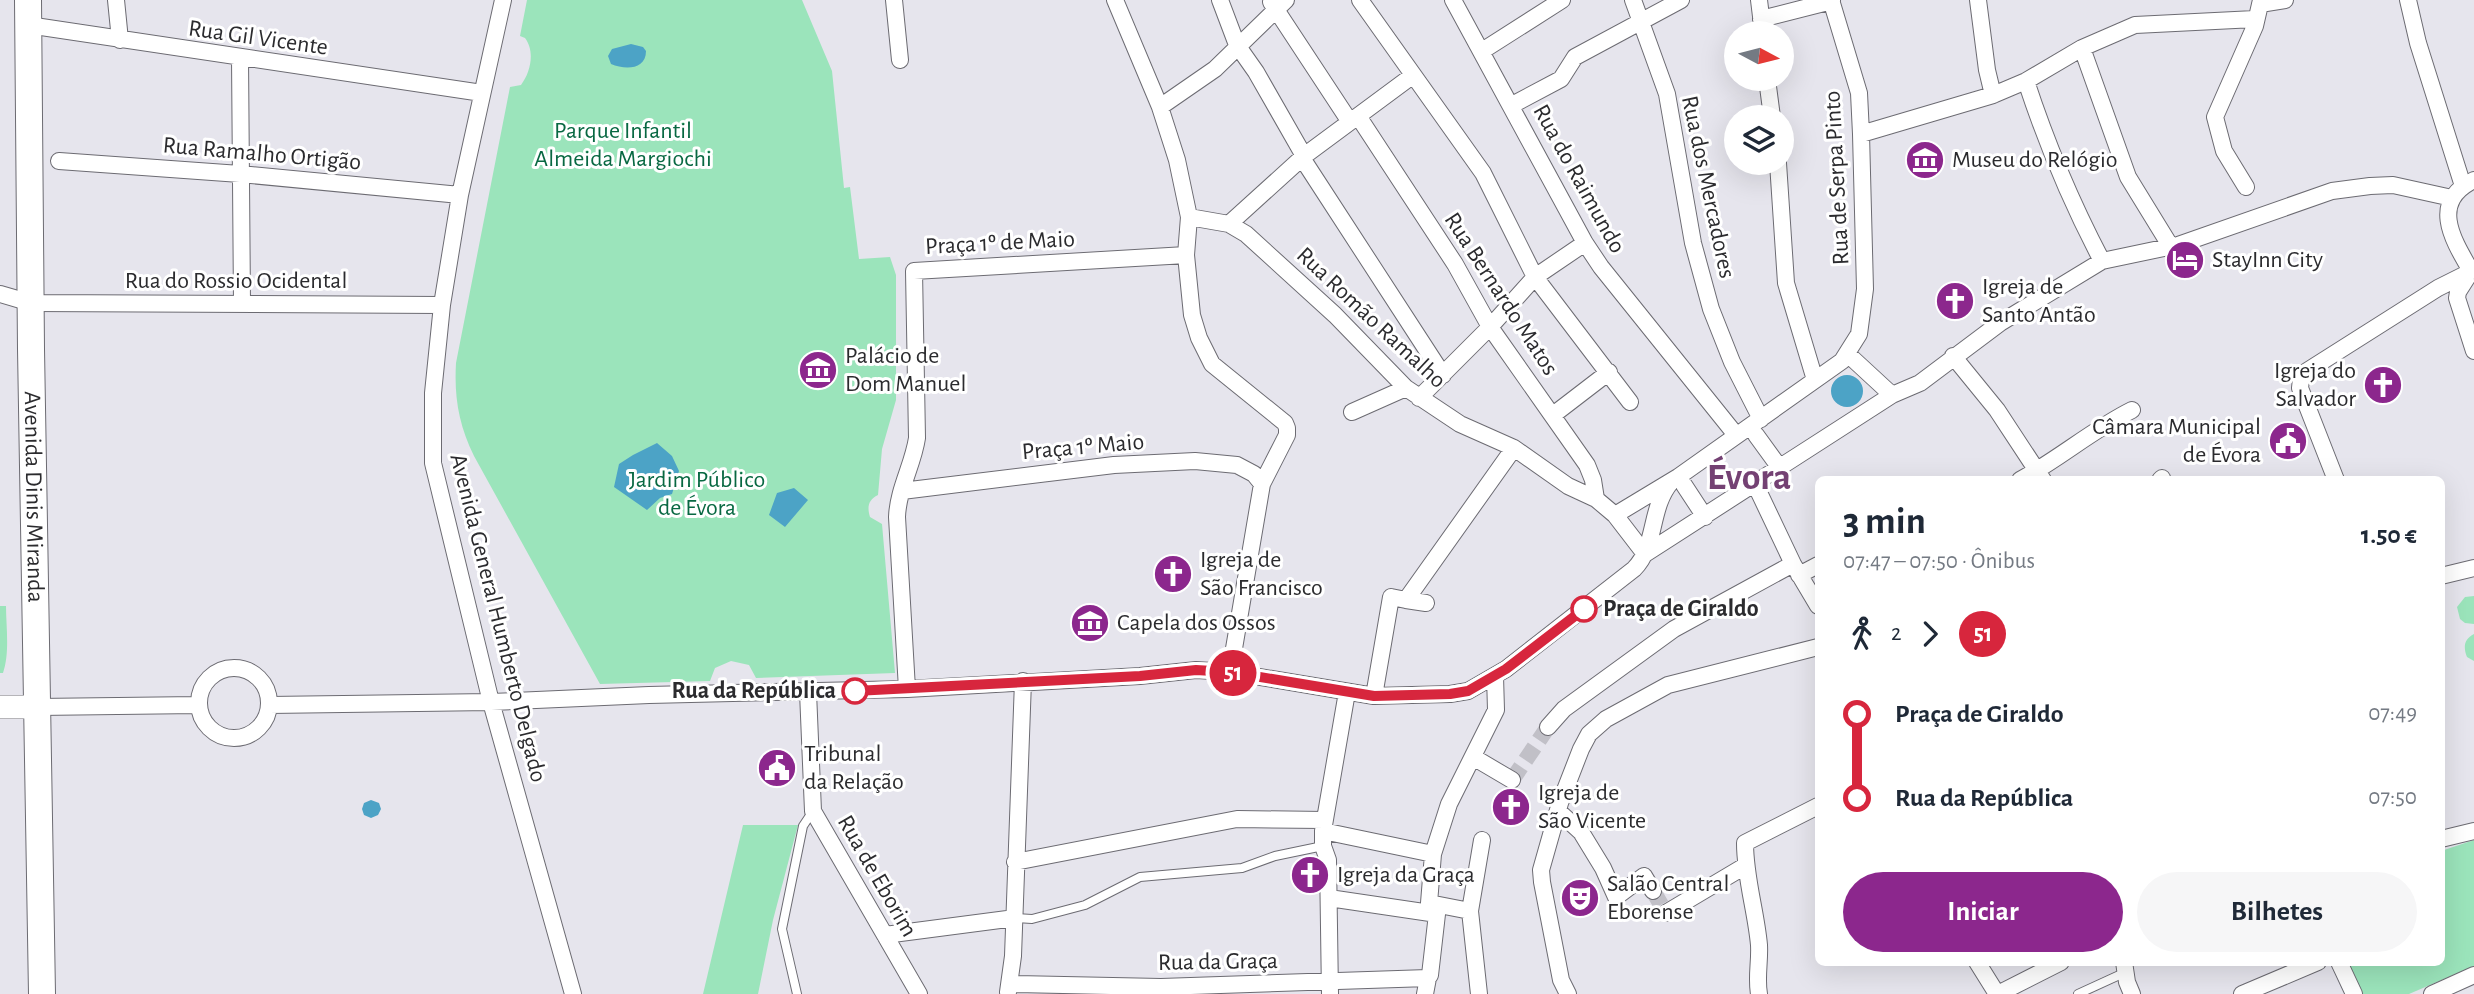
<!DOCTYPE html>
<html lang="pt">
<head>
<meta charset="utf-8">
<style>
	:root { --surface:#fff; --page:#f6f6f7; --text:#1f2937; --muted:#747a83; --accent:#8c278d }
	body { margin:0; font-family:"Alegreya Sans",sans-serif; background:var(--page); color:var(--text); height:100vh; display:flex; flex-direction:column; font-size:26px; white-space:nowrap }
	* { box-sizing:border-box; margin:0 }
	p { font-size:23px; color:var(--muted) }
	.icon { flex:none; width:38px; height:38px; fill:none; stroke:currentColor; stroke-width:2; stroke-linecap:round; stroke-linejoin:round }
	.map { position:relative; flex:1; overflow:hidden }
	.drawer { position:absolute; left:1815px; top:476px; width:630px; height:490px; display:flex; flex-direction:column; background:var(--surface); border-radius:10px; box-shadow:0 7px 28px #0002 }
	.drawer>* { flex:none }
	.badge { padding:0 14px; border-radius:23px; font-size:24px; line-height:46px }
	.needle { width:46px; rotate:97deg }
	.controls { position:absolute; left:1724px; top:21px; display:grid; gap:14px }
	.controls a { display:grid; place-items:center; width:70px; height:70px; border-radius:50%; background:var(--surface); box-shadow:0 7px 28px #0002; font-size:35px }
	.map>.badge { position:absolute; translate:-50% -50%; box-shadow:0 0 0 4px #fff }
	.legs { display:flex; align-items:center; gap:10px; height:77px; padding:0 28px; font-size:23px }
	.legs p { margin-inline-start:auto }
	.head { display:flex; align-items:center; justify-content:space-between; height:119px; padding:0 28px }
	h1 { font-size:38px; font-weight:600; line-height:52px }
	.primary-button { display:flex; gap:14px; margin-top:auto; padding:14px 28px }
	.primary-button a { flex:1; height:80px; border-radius:42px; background:var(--accent); color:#fff; font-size:28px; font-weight:600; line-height:80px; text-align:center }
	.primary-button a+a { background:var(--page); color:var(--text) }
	ul { padding:0 28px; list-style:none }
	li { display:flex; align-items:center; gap:24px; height:84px; font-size:26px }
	li i { display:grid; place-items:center; width:10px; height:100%; margin:0 9px; background:currentColor }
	li i::after { content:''; width:18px; height:18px; margin:-9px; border:5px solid; border-radius:50%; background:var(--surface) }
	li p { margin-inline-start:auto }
	li:first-child i { background:linear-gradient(#0000 50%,currentColor 0) }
	li:last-child i { background:linear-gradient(currentColor 50%,#0000 0) }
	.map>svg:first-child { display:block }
	.green { fill:#9be4bb }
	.water { fill:#4ca3c6 }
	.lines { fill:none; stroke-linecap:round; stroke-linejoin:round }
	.street-tunnel { stroke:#c1c0c7; stroke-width:16; stroke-dasharray:16 8; stroke-linecap:butt }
	.lane-casing { stroke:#6c6b72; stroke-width:10 }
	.street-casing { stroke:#6c6b72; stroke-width:18 }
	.secondary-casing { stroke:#6c6b72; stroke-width:24 }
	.primary-casing { stroke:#6c6b72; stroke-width:28 }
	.lane { stroke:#fff; stroke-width:8 }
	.street { stroke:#fff; stroke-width:16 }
	.secondary { stroke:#fff; stroke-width:23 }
	.primary { stroke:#fff; stroke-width:26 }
	.line-1-casing { stroke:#fff; stroke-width:16 }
	.line-1 { stroke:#d7263d; stroke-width:10 }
	.stop-1-dot { fill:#fff; stroke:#d7263d; stroke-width:3.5 }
	.labels { text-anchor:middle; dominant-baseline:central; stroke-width:6; stroke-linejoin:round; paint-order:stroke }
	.street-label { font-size:24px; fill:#2b2b2e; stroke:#fff }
	.park-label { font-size:24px; fill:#086842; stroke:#fff }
	.poi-label { font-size:24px; fill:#2b2b2e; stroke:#fff; text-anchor:start }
	.stop-label { font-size:24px; font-weight:bold; fill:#2b2b2e; stroke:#fff; text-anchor:start }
	.town-label { font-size:38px; font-weight:bold; fill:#744173; stroke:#fff }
</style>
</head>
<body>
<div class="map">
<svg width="2474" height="994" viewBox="0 0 2474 994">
	<rect width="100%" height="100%" fill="#e6e5ed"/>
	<!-- green -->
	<path class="green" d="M527 0H802L832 71 844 188 850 187 859 259 890 257 896 275V400L882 449 878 495C868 500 867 507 870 517L882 524 895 673 756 678 749 665 731 661 715 668 710 681 600 684 474 456C459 425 454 398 456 363L510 87 521 85C531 72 535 51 525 38L520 36Z
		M2474 596V624L2465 623 2460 619 2457 607 2465 597Z
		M0 606H6C6 626 10 653 3 673H0Z
		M2474 634V661L2467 657C2463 647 2464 639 2474 634Z
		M743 825H798L773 920 758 994H703Z
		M2474 840V966L2409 994H2360L2345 963 2441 962V851Z"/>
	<!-- water -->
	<path class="water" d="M631 44 643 47 646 51C646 70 625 70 611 64L608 56 612 49Z
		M1831 391a16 16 0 1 1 32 0a16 16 0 1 1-32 0Z
		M657 443 672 456 679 471 672 494 660 498 647 510 614 487 619 464 633 455Z
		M794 488 808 500 785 527 769 515 777 493Z
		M371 800 379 803 381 809 378 815 371 818 364 815 362 809 364 803Z"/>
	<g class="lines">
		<!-- street-tunnel -->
		<path class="street-tunnel" d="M1512 780 1548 727
			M1653 891 1666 913"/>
		<!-- lane casing -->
		<g class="lane-casing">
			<path id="lane" d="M1015 918 1032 919 1085 905 1140 877 1242 868 1275 856 1323 846
				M797 994 782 929 803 826 813 811
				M2078 994 2126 972"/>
		</g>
		<!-- street casing -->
		<g class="street-casing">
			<path id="street" d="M116 0 120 40
				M503 0 460 195 442 305 433 393V463L491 702 573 994
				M894 0 900 60
				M1115 0 1160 107 1177 160 1189 217 1186 255 1192 315 1199 338 1212 364 1285 423 1287 428V435L1262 484 1230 672
				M1220 0 1237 45 1256 72 1304 156
				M1360 0 1483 173 1535 277 1630 402
				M1453 0 1585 243 1601 267 1736 435
				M1633 0 1667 94 1693 243 1711 309 1732 362 1761 419
				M1759 0 1763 33
				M1978 0 1987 70 1993 95
				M2408 0 2418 43 2463 186
				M1271 2 1350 122
				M2260 4 2285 0
				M1761 19 1832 1
				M28 25 482 93
				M2082 48 2128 177 2171 247
				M1482 51 1562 0
				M240 58 242 304
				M1767 79 1772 117
				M2026 81C2046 142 2072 204 2102 261
				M1512 105 1561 79 1575 57 1681 0
				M1160 107 1215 69 1286 0
				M1358 116 1455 264 1490 327 1587 465 1593 480 1596 499
				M1861 134 1993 95 2026 81 2082 48 2135 25 2255 19
				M1302 158 1443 375
				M59 161 240 174 460 195
				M1778 163 1786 283 1815 380
				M2246 187 2224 151 2215 117 2255 26 2261 0
				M1189 217 1229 224 1246 234 1335 315 1406 388 1460 424 1514 448 1568 486 1596 499 1615 515 1645 554 1892 395 1920 383 2000 323 2102 261 2178 245 2332 191 2370 186 2393 185 2452 198
				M1229 224 1304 156 1412 76
				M2471 271C2453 240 2429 202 2474 180
				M2470 273 2458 292 2457 298 2474 351
				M0 294 31 303 442 305
				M1953 356 1997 410 2043 480
				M1853 359 1892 395
				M1419 398 1490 327 1535 277 1585 243
				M1352 412 1406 388
				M1553 415 1609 372
				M1756 435 1780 468
				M2020 480C2059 459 2092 430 2132 410
				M2160 480 2162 478
				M2336 480 2300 388 2301 379 2307 371 2438 288 2474 270
				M1755 484 1793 564 1818 606
				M1684 485 1705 517
				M902 491 1114 465 1195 461 1237 465 1254 474 1262 484
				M1615 515 1678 477 1842 361 1859 334 1865 289 1861 134 1859 93 1831 0
				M1799 575 1818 565
				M2441 576 2474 568
				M1406 600 1426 603
				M199 703a35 35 0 1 1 70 0a35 35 0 1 1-70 0Z
				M907 689 897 517C898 489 913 465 917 438L914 271 1186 255
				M808 692 813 811 919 994
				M1374 696 1391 597 1406 600 1514 448
				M269 705 491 702 649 695 907 689 1140 676 1196 670 1230 672 1374 696 1450 694 1468 691 1506 669 1634 569C1657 546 1649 508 1671 482
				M37 707 198 705
				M1548 727 1564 709 1674 629 1793 564
				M1473 757 1512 780
				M1558 811 1581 832 1603 868 1616 897 1644 876 1653 891
				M1323 831 1433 854
				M2441 839 2474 831
				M1015 862 1237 819 1325 820
				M1329 898 1437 914
				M1429 903 1470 911 1479 994
				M1470 911 1482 840
				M1666 913 1745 866
				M885 935 1015 918
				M1977 962 1997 994
				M2124 962 2127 982 2132 994
				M2339 962 2354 994
				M1010 984 1161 987 1428 978
				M1008 992 1013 956 1023 681
				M1330 994 1328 860 1323 846V831L1347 692
				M1425 994 1428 978 1430 975 1437 914 1429 903 1433 854 1449 804 1496 710 1495 676
				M1568 994 1561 980 1542 882 1541 870 1560 803 1581 749 1589 734 1606 719 1668 685 1818 647
				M1759 994C1756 977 1760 962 1759 945 1756 911 1745 878 1745 843L1818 806
				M1998 994 2061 962
				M2242 994 2318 962
				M2432 994 2474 975"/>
		</g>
		<!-- secondary casing -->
		<g class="secondary-casing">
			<path id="secondary" d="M0 707H37"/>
		</g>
		<!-- primary casing -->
		<g class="primary-casing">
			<g id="primary">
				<path id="s1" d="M28 0 31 349 42 994"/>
			</g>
		</g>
		<!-- lane -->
		<use href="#lane" class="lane"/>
		<!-- street -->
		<use href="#street" class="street"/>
		<!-- secondary -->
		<use href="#secondary" class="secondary"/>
		<!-- primary -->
		<use href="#primary" class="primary"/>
	</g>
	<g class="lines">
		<!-- line-1 casing -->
		<g class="line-1-casing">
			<path id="line-1" d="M855 691 1140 676 1196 670 1230 672 1374 696 1450 694 1468 691 1506 669 1584 609"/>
		</g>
		<!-- line-1 -->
		<use href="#line-1" class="line-1"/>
	</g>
	<!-- icons -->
	<defs>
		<g id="museum-disc" transform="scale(2.0125)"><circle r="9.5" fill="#8c278d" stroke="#fff"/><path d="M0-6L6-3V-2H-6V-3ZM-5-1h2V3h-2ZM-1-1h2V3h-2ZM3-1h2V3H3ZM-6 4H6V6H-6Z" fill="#fff"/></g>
		<g id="hotel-disc" transform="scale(2.0125)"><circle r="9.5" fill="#8c278d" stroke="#fff"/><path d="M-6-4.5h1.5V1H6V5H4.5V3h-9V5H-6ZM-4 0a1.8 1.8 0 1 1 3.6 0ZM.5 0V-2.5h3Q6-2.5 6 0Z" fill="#fff"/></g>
		<g id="church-disc" transform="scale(2.0125)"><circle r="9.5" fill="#8c278d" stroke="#fff"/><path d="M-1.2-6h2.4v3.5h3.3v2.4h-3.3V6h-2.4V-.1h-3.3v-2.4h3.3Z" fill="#fff"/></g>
		<g id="civic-disc" transform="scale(2.0125)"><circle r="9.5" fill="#8c278d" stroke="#fff"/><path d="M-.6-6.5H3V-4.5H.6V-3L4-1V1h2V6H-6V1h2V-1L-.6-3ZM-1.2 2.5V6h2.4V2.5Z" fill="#fff"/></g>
		<g id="theatre-disc" transform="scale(2.0125)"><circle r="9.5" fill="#8c278d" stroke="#fff"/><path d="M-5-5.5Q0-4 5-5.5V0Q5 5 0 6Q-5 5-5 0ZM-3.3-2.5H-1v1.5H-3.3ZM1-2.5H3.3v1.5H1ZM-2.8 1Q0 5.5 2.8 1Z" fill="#fff"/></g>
	</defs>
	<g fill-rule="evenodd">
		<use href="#museum-disc" x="1925" y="160"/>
		<use href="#hotel-disc" x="2185" y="260"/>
		<use href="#church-disc" x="1955" y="301"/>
		<use href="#museum-disc" x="818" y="370"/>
		<use href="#church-disc" x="2383" y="385"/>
		<use href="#civic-disc" x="2288" y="441"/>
		<use href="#church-disc" x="1173" y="574"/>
		<use href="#museum-disc" x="1090" y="623"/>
		<use href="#civic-disc" x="777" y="768"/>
		<use href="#church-disc" x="1511" y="807"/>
		<use href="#church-disc" x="1310" y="875"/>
		<use href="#theatre-disc" x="1580" y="898"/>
	</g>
	<!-- markers -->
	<g class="stop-1-dot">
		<circle cx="1584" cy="609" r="12"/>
		<circle cx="855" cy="691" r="12"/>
	</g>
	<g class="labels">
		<!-- street labels -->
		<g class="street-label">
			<text transform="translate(258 38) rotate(8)">Rua Gil Vicente</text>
			<text transform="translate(262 154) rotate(5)">Rua Ramalho Ortigão</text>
			<text transform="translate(1837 178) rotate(-93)">Rua de Serpa Pinto</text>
			<text transform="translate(1579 179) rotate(61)">Rua do Raimundo</text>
			<text transform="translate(1708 187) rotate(78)">Rua dos Mercadores</text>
			<text transform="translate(1000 243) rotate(-3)">Praça 1º de Maio</text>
			<text x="236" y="281">Rua do Rossio Ocidental</text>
			<text transform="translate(1501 294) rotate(57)">Rua Bernardo Matos</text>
			<text transform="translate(1371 318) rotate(43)">Rua Romão Ramalho</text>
			<text transform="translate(1083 447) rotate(-5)">Praça 1º Maio</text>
			<text stroke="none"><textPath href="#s1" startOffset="497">Avenida Dinis Miranda</textPath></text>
			<text transform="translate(498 618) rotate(76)">Avenida General Humberto Delgado</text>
			<text transform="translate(877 876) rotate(60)">Rua de Eborim</text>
			<text transform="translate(1218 962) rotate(-1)">Rua da Graça</text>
		</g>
		<!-- park labels -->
		<g class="park-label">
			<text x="623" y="131">Parque Infantil<tspan x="623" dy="28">Almeida Margiochi</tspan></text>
			<text x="697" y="480">Jardim Público<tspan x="697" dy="28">de Évora</tspan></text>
		</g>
		<!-- poi labels -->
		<g class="poi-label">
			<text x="1952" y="160">Museu do Relógio</text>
			<text x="2212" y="260">StayInn City</text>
			<text x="1982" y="287">Igreja de<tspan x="1982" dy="28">Santo Antão</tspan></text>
			<text x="845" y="356">Palácio de<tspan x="845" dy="28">Dom Manuel</tspan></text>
			<text x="2356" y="371" text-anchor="end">Igreja do<tspan x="2356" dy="28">Salvador</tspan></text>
			<text x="2261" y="427" text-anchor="end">Câmara Municipal<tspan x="2261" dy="28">de Évora</tspan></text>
			<text x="1200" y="560">Igreja de<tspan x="1200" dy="28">São Francisco</tspan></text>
			<text x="1117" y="623">Capela dos Ossos</text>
			<text x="804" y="754">Tribunal<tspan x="804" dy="28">da Relação</tspan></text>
			<text x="1538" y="793">Igreja de<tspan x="1538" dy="28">São Vicente</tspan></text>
			<text x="1337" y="875">Igreja da Graça</text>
			<text x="1607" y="884">Salão Central<tspan x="1607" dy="28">Eborense</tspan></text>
		</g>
		<!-- stop labels -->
		<g class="stop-label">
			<text x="1603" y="609">Praça de Giraldo</text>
			<text x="836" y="691" text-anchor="end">Rua da República</text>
		</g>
		<!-- town labels -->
		<g class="town-label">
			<text x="1749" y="478">Évora</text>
		</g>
	</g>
</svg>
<div class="controls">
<a><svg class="needle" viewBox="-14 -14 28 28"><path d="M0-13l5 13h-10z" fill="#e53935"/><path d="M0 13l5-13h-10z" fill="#747a83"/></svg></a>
<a><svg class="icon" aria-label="layers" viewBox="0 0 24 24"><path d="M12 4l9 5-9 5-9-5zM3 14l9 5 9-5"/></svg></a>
</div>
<b class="badge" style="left:1233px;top:673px;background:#d7263d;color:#fff">51</b>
<section class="drawer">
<div class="head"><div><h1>3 min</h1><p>07:47 – 07:50 · Ônibus</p></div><b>1.50 €</b></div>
<div class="legs"><svg class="icon" aria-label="walk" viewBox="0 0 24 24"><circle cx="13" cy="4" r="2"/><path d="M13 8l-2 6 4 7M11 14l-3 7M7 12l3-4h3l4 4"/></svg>2<svg class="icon" aria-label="forward" viewBox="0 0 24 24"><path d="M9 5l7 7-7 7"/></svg><b class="badge" style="background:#d7263d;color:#fff">51</b></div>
<ul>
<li><i style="color:#d7263d"></i><b>Praça de Giraldo</b><p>07:49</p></li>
<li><i style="color:#d7263d"></i><b>Rua da República</b><p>07:50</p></li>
</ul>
<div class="primary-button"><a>Iniciar</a><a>Bilhetes</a></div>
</section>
</div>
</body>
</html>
